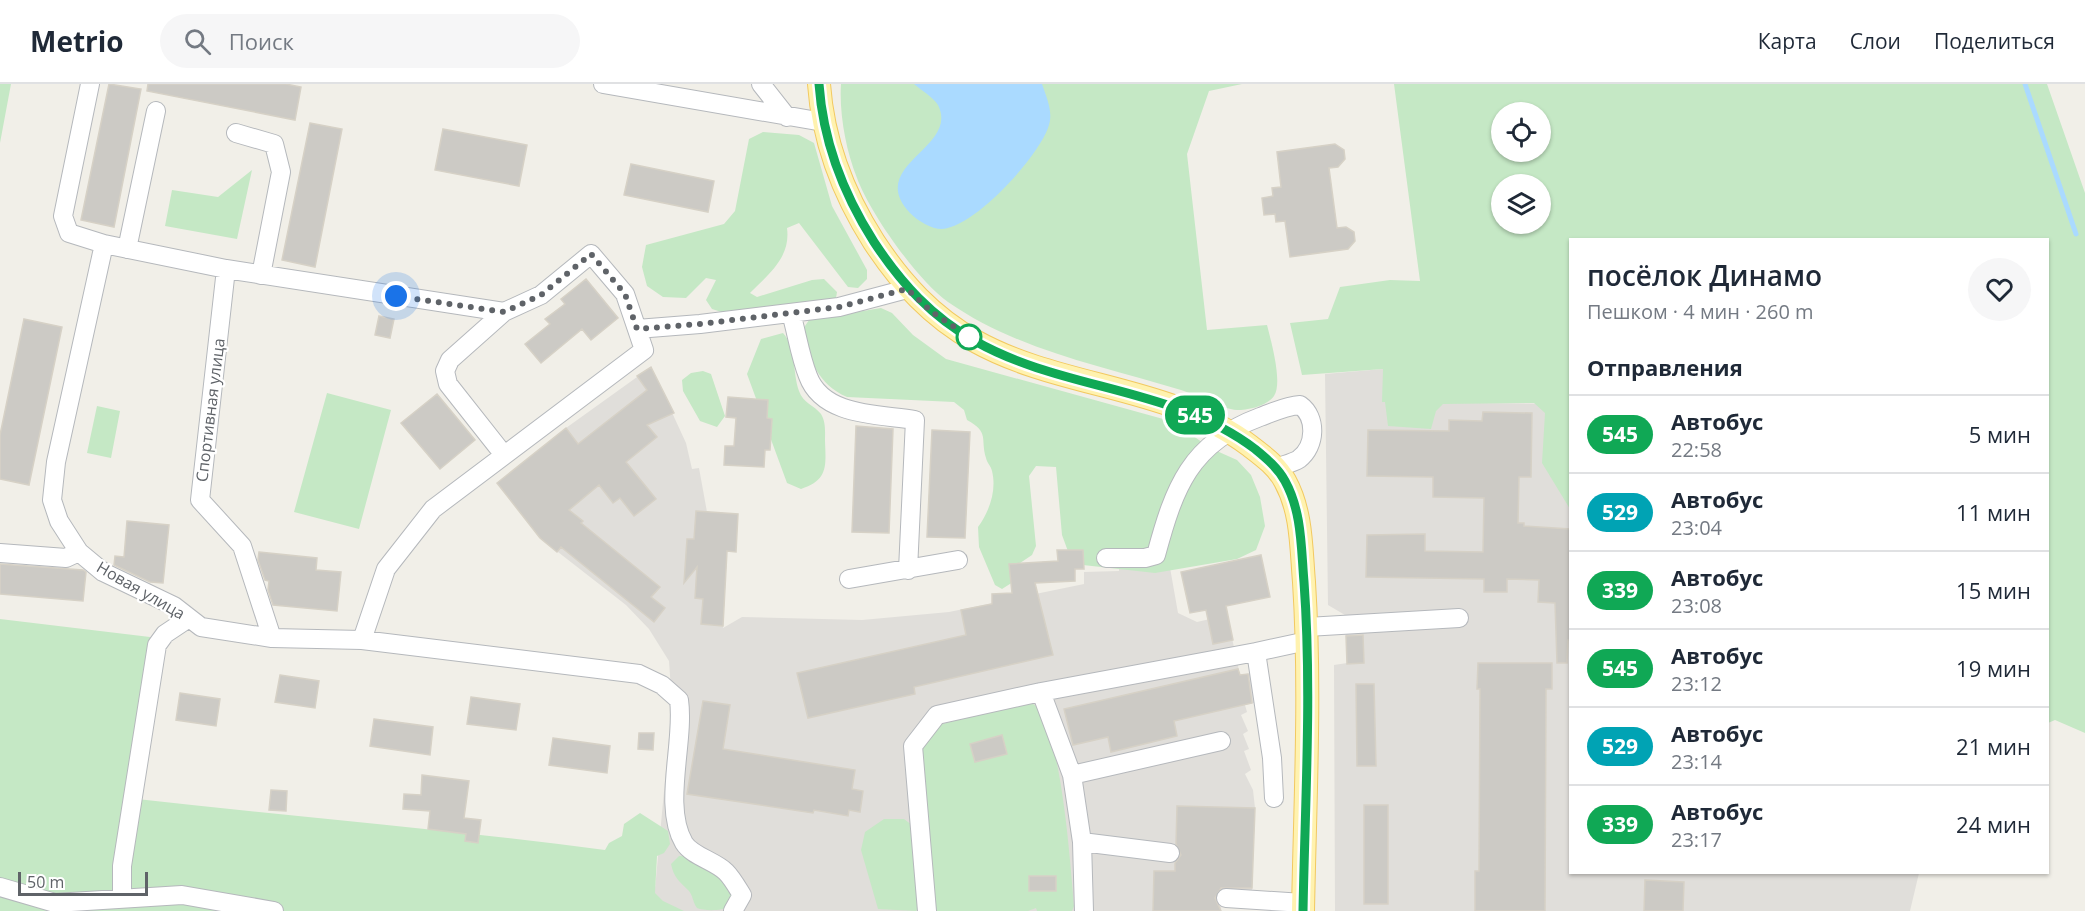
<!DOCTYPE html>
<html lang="ru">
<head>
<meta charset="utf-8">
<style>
	:root { --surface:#fff; --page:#f6f6f7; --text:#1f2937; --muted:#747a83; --line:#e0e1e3 }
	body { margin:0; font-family:"Open Sans",sans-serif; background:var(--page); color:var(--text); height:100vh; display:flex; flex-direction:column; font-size:22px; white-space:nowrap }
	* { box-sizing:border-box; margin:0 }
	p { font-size:20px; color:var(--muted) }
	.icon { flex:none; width:33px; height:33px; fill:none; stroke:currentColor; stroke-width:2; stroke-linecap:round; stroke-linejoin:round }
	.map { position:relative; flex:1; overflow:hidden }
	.sheet { position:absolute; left:1569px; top:154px; width:480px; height:636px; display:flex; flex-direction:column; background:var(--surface); border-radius:0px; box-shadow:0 2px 4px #0004 }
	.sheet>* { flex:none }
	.badge { padding:0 12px; border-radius:20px; font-size:21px; line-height:39px }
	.tools { position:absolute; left:1491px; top:18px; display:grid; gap:12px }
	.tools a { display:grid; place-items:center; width:60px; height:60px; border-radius:50%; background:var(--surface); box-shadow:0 2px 4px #0004; font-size:30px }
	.scale { position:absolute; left:18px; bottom:15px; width:130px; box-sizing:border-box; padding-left:6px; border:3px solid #5f6368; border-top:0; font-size:16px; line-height:21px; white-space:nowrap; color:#5f6368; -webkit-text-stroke:4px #fff; paint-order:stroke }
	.you { position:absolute; width:30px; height:30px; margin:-15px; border:4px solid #fff; border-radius:50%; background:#1a73e8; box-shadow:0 0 0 9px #1a73e833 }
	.map>.badge { position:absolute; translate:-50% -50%; box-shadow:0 0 0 3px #fff }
	h2 { padding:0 18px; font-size:22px; line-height:54px }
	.round { display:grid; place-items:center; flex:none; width:63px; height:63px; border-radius:32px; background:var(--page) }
	.summary { display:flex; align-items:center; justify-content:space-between; height:102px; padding:0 18px }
	h1 { font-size:28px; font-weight:600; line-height:45px }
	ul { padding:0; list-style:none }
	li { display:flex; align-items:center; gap:18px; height:78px; padding:0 18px; border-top:2px solid var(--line) }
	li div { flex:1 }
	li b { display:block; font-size:22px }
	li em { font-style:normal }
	li .badge { min-width:66px; font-weight:700; text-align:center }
	header { display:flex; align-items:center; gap:36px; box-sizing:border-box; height:84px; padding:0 30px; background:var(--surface); border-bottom:2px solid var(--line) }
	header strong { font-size:28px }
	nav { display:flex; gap:33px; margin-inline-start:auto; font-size:21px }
	.search { width:420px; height:54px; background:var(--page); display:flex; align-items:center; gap:15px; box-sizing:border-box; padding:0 21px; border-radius:33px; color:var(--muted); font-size:22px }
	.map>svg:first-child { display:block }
	.industrial { fill:#e0deda }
	.green { fill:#c5e8c5; fill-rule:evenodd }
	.water { fill:#aadaff }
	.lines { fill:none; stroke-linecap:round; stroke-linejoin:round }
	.stream { stroke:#aadaff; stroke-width:5 }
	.building { fill:#cccac5; stroke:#d6d1c6; stroke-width:1.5 }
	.minor-casing { stroke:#b5b8bc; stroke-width:20 }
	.major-casing { stroke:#f2c960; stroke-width:24 }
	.minor { stroke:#fff; stroke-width:18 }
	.major { stroke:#fff2af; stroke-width:22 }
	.line-casing { stroke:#fff; stroke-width:14 }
	.line { stroke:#10a855; stroke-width:9 }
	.walk { stroke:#5f6368; stroke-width:6; stroke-dasharray:0 10.8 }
	.stop-dot { fill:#fff; stroke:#10a855; stroke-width:3 }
	.labels { text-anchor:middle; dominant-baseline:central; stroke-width:4.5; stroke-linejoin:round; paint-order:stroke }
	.street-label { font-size:16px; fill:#5f6368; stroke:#fff }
</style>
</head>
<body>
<header>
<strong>Metrio</strong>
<div class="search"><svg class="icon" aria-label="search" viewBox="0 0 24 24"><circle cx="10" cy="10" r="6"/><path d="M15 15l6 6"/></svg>Поиск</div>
<nav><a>Карта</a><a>Слои</a><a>Поделиться</a></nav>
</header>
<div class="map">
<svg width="2085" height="827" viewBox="0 0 2085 827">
	<rect width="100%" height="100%" fill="#f1efe8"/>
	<!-- industrial -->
	<path class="industrial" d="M651 283 686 359 692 385 699 384 707 428 738 430 736 468H727L723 544 742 533 862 536 949 528 1084 500V488L1119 487V481L1169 478 1178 529 1197 538 1227 531 1240 591 1251 589 1258 618 1245 621 1247 628 1241 631 1248 647 1243 650 1249 665 1244 667 1251 686 1245 690 1253 706 1255 724 1252 807 1222 806 1221 827H653L672 620 669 577 649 545 626 521 540 454 497 399 566 344Z
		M1383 285V318L1570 320V789H1919L1910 827H1335L1334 581 1347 579 1345 531 1328 521 1325 290Z"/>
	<!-- green -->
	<path class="green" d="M0 0H11L0 59Z
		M841 0H1242L1209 7 1187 70 1207 246 1267 241C1271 257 1283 299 1274 312 1267 322 1248 326 1237 326 1222 325 1196 311 1181 306 1102 282 1017 266 948 218 917 196 870 129 857 94 846 67 839 29 841 0Z
		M1394 0H2047L2085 109V649L2055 636 2048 639V156H1570V425L1542 379 1545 329 1534 319 1443 320 1436 327 1431 345 1388 342 1385 318H1382L1383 285 1302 291 1290 239 1328 235 1340 203 1390 196 1420 197ZM1502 28H1540V68H1502ZM1502 100H1540V140H1502Z
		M763 48 799 51 814 59 832 122 867 186V195L858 204 848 203 799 139 787 144C791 173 769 190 750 209L757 213 812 196 824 195 837 208 835 220 731 231 712 225 706 216 716 196 706 194 686 214 663 213 647 202 642 183 646 161 724 140 735 127 749 55Z
		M252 86 237 155 165 142 172 106 218 113Z
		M881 224 892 229 913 251 946 275 1174 338 1210 364 1237 376 1251 391 1260 413 1265 442 1256 466 1237 475 1155 489 1083 481 1069 470 1062 451 1056 383 1036 382 1029 392 1036 462 1032 471 1014 483 1013 498 1002 505 995 501 979 463 978 443C989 428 997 407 992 387 991 382 987 379 986 374 980 354 990 349 967 336L964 326 954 318 847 313C817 300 811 276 801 248L809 236Z
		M783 249C797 265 792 287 799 307 803 319 814 321 821 330 826 338 825 348 825 357 826 383 828 396 801 405L787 399 747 290 761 255Z
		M703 287 711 290 725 332 717 343 700 337 683 307 682 296 691 289Z
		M327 309 391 326 359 445 294 428Z
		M97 322 120 327 111 374 87 369Z
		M0 535 150 553 128 714C287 732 446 745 605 766L609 759 622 752 624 740 640 729 668 747 670 760 664 769 657 772 655 809 663 817 684 827H0Z
		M1024 618C1025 618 1032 619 1033 620 1061 636 1071 788 1074 822L1072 827H1037L1036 824 1028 827H931L922 665 939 641ZM1029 792H1056V807H1029Z
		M884 735H904L912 741 922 820 916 827 878 825 861 766 865 748Z
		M679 772C708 773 718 788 733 811L729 823C722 827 704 827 697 824 693 819 693 812 689 807 679 797 674 794 671 780Z"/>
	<!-- water -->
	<path class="water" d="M914 0H1042C1047 15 1054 29 1048 44 1037 74 975 143 942 145 931 145 918 137 910 129 865 81 960 64 938 21 933 13 921 6 914 0Z"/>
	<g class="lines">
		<!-- stream -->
		<path class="stream" d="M2025 0 2076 150"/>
	</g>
	<!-- building -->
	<path class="building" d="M109 0 141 5 114 143 81 136Z
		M148 0H286L301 3 295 36 147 7Z
		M310 39 342 45 315 183 282 176Z
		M443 45 527 61 519 102 435 86Z
		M1335 60 1344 66 1345 75 1338 83 1329 84 1337 144 1346 143 1354 148 1355 157 1348 165 1290 173 1285 137 1276 138 1275 130 1264 131 1262 114 1273 112 1272 104 1281 103 1277 68Z
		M631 80 714 97 708 128 624 111Z
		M586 195 618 234 591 256 582 245 541 279 525 260 550 240 545 235 565 220 561 215Z
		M379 232 394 235 390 254 375 251Z
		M24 235 62 243 29 401 0 395V351Z
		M651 283 674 329 647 341 657 353 626 378 656 415 634 432 620 414 613 419 599 401 569 426 583 437 581 439 660 503 651 513 665 524 654 538 561 463 557 468 540 454 497 399 566 344 578 360 647 306 637 292Z
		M437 310 475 356 440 385 401 339Z
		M728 313 768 316 767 334 772 335 770 366H765L764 383 724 381 725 362H734L736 334 726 333Z
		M1483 328 1532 329 1531 393H1519L1518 439H1524V442L1570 445V556H1568L1567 579H1557L1555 519 1538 518 1539 496 1507 495V508H1484V495L1366 493 1367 451 1425 450V467L1483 468 1484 414 1433 413V393L1367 392 1368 346 1449 347V336L1482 337Z
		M856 342 893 345 889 449 852 448Z
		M932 346 970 348 965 454 927 453Z
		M696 427 738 430 736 468 727 467 723 542 701 540 703 515 695 514 697 483 684 499 687 455H694Z
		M127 437 169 441 163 499 150 498 114 481 115 472 124 473Z
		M1057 466H1083L1084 485H1075V497L1035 499 1053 571 914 603 915 610 808 634 797 589 966 551 961 526 992 520V510L1012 509 1009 480 1058 477Z
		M259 468 317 474 316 486 341 488 337 527 273 521 268 506 269 497 265 496 258 476Z
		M1261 471 1270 513 1226 522 1233 556 1213 560 1206 526 1190 529 1181 488Z
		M0 480 83 486 86 488 83 517 0 510Z
		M1363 551 1364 579 1347 580 1346 552Z
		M1478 579H1552V605H1546L1545 827H1475V787H1479L1480 605H1477Z
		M1238 585 1240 591 1248 590 1252 619 1174 637 1177 652 1111 668 1108 653 1073 661 1064 625Z
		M280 591 319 597 315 624 275 618Z
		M1356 600H1374L1376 682H1357Z
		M180 609 220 615 216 642 176 636Z
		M471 613 520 620 516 646 467 640Z
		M703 617 730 621 723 665 855 686 852 705 863 707 860 728 849 726 848 732 814 726 813 729 687 710Z
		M374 635 433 643 430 671 370 662Z
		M639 649H654L653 666 638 665Z
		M1002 651 1007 670 975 678 970 660Z
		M553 654 610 662 607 689 549 681Z
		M422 691 469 697 464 734 481 736 478 759 465 757 466 750 428 745 430 727 403 725 404 710 421 711Z
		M271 706 287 707 286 727 269 726Z
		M1364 721H1388V820H1364Z
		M1177 722 1255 724 1252 804H1221L1215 814 1221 827H1153L1154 787H1175V779L1181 771 1176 760Z
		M1029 792H1056V807H1029Z
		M1645 796 1684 798 1683 827H1644Z"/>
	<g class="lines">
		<!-- minor casing -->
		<g class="minor-casing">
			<path id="minor" d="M90 0 63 132 69 149 104 160 226 185 504 228 541 211 591 170 625 210 644 266 433 425 386 485 362 556
				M603 0 823 38
				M761 0 787 33
				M236 49 274 60 281 88 261 191
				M104 160 56 378 52 416 59 437 79 468 103 488 174 522 201 543 272 554 362 556 639 590 662 601 679 616C685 658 662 722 684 759 692 772 715 777 726 788 732 794 737 803 742 811L733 827
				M127 165 156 27
				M226 185 200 416 242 462 272 554
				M504 228 450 276 445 287 448 300 504 371
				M791 229C797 250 800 272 808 292 823 333 880 330 915 336L908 486
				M637 245 700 240 839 223 907 205
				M0 469 66 474 79 468
				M1106 474H1145L1156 471C1174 404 1190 359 1260 333 1273 328 1286 322 1300 321 1317 333 1316 362 1299 375 1293 379 1283 381 1276 384
				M849 495 958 476
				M1307 543 1459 534
				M1041 608 1072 691 1082 758 1084 827
				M1072 691 1221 657
				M1274 714 1272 674 1256 568 1307 557
				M1082 758 1170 769
				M0 803 55 819 182 811 274 827
				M122 814V782L157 561 165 550 189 534
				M1226 814 1303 819
				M927 827 913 662 937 631 1041 608 1256 568"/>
		</g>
		<!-- major casing -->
		<g class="major-casing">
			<path id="major" d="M819 0C823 57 844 111 874 158 901 199 932 233 975 257 1061 305 1170 301 1250 362 1263 372 1277 382 1285 397 1302 428 1301 463 1304 498 1311 607 1305 718 1303 827"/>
		</g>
		<!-- minor -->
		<use href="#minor" class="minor"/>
		<!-- major -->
		<use href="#major" class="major"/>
	</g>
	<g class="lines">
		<!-- line casing -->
		<g class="line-casing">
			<path id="line" d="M819 0C823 57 844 111 874 158 901 199 932 233 975 257 1063 307 1172 302 1255 365 1266 374 1278 384 1285 397 1302 428 1301 463 1304 498 1312 607 1305 718 1303 827"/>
		</g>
		<!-- line -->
		<use href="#line" class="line"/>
		<!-- walk -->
		<path class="walk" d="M396 212 504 228 541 211 591 170 625 210 637 245 700 240 839 223 907 205 932 228 975 257 969 253"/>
	</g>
	<!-- markers -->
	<circle class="stop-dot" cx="969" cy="253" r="12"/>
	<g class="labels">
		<!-- street labels -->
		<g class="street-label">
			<text transform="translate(210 326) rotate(-83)">Спортивная улица</text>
			<text transform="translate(141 506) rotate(30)">Новая улица</text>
		</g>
	</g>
</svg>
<div class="tools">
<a><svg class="icon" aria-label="locate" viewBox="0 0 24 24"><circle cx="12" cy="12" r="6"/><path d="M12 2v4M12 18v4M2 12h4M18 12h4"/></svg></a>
<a><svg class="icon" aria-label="layers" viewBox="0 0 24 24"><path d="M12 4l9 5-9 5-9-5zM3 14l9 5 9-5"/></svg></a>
</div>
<div class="scale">50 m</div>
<div class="you" style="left:396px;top:212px"></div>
<b class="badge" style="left:1195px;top:331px;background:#10a855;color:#fff">545</b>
<section class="sheet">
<div class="summary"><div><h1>посёлок Динамо</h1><p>Пешком · 4 мин · 260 m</p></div><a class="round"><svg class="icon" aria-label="heart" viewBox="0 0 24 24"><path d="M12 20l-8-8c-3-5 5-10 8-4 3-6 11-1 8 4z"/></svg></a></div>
<h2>Отправления</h2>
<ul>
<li><span class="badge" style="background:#10a855;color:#fff">545</span><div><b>Автобус</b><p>22:58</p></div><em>5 мин</em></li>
<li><span class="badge" style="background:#00a3b4;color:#fff">529</span><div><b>Автобус</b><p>23:04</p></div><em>11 мин</em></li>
<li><span class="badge" style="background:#10a855;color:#fff">339</span><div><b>Автобус</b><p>23:08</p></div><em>15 мин</em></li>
<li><span class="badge" style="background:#10a855;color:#fff">545</span><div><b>Автобус</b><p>23:12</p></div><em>19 мин</em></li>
<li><span class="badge" style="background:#00a3b4;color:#fff">529</span><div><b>Автобус</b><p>23:14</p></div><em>21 мин</em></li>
<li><span class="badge" style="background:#10a855;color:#fff">339</span><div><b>Автобус</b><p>23:17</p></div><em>24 мин</em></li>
</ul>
</section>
</div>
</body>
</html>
